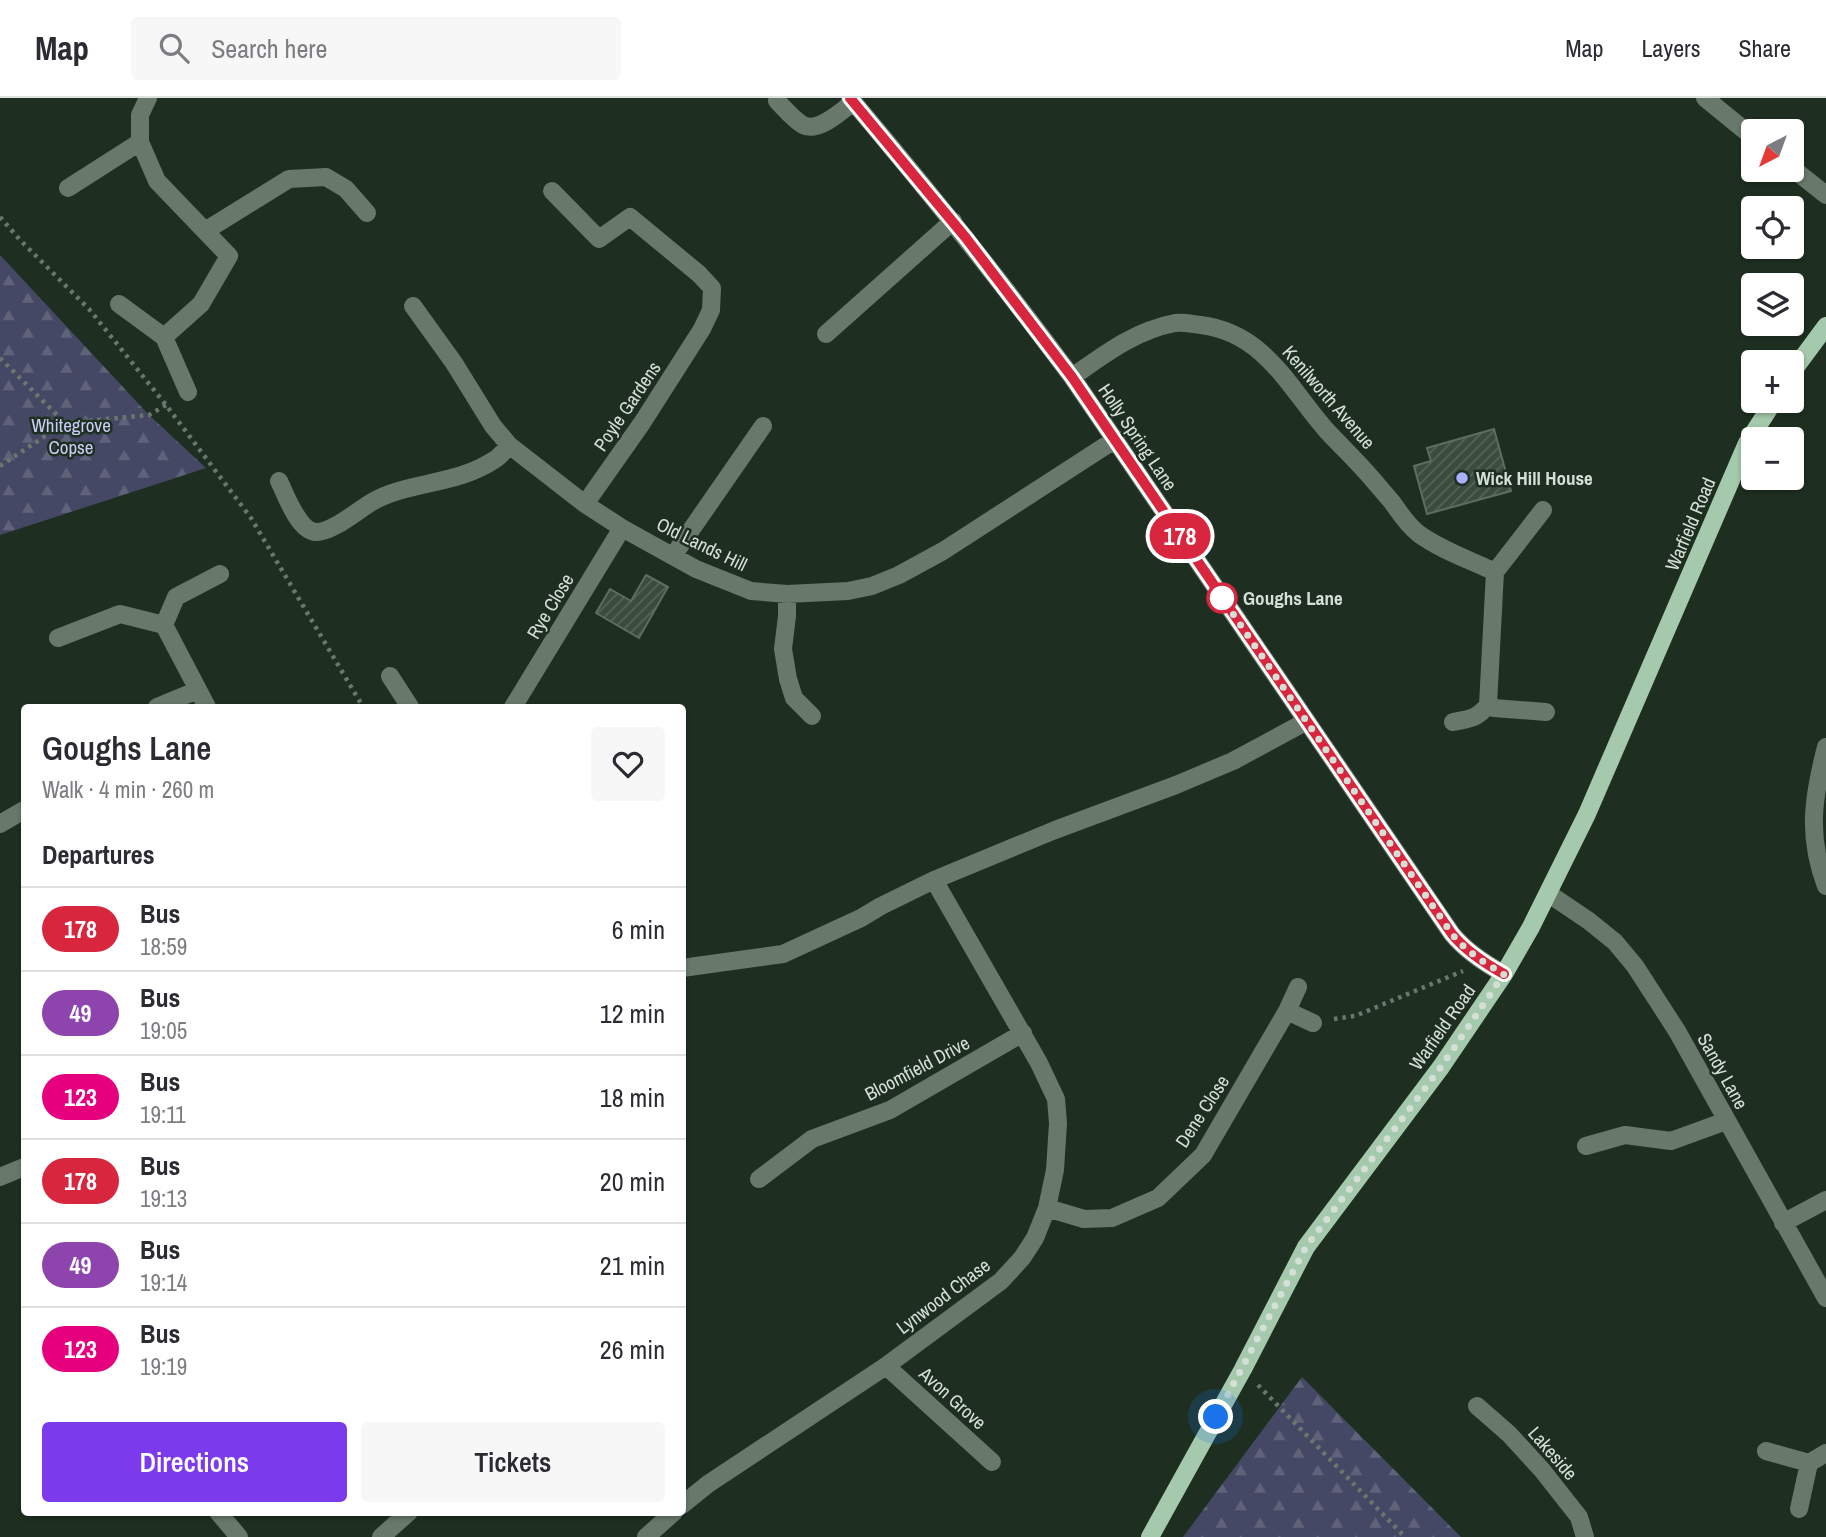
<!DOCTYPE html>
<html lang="en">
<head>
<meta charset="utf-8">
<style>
	:root { --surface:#fff; --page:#f7f7f7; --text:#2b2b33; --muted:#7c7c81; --line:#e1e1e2; --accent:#7c3aed }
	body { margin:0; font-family:"Archivo Narrow",sans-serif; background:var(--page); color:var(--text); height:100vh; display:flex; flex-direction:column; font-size:26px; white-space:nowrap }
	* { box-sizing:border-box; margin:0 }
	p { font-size:23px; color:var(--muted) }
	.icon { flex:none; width:38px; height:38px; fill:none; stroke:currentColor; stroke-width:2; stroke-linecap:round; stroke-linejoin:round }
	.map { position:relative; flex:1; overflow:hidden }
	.sheet { position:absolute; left:21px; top:606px; width:665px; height:812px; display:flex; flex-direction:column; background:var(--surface); border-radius:7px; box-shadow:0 2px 5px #0004 }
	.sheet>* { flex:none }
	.badge { padding:0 14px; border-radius:23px; font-size:24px; line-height:46px }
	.needle { width:46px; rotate:221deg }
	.tools { position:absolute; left:1741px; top:21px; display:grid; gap:14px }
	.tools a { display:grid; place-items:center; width:63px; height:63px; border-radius:7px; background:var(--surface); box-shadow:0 2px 5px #0004; font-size:35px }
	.you { position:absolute; width:35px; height:35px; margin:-18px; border:5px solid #fff; border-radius:50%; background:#1a73e8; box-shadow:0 0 0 10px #1a73e833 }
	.map>.badge { position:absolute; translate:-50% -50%; box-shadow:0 0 0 4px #fff }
	h2 { padding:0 21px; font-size:26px; line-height:63px }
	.round { display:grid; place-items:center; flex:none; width:74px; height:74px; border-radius:7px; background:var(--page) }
	.summary { display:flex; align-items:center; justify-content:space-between; height:119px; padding:0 21px }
	h1 { font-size:33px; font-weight:600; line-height:52px }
	.primary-button { display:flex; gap:14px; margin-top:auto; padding:14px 21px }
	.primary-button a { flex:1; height:80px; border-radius:7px; background:var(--accent); color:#fff; font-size:28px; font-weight:600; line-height:80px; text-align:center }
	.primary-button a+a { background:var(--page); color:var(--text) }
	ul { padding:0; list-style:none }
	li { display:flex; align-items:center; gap:21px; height:84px; padding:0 21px; border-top:2px solid var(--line) }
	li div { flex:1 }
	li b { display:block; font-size:26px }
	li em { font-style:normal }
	li .badge { min-width:77px; font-weight:700; text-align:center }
	header { display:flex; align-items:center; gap:42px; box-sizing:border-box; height:98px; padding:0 35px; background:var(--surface); border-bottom:2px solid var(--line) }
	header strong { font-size:33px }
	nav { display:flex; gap:38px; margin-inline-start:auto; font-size:24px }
	.search { width:490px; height:63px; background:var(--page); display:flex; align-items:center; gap:18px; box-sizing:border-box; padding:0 24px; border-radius:7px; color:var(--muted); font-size:26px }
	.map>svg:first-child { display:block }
	.forest { fill:url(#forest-firs) }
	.building { fill:url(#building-hatch); stroke:#5b6f5f; stroke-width:2 }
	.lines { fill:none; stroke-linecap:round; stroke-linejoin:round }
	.path { stroke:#69786d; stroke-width:4.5; stroke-dasharray:3.5 5; stroke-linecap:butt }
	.minor { stroke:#68796b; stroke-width:18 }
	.major { stroke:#a5c9ac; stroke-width:18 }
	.line-casing { stroke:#fff; stroke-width:16 }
	.line { stroke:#d7263d; stroke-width:10 }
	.walk { stroke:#d4dfd6; stroke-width:7; stroke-dasharray:0 12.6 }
	.poi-dot { fill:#a9b0fc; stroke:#1e2f22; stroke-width:2.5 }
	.stop-dot { fill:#fff; stroke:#d7263d; stroke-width:3.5 }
	.labels { text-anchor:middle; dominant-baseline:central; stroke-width:5; stroke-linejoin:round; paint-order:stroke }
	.street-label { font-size:19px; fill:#d4dfd6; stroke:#1e2f22 }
	.park-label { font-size:19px; fill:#c8cdf6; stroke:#1e2f22 }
	.poi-label { font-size:19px; font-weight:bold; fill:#d4dfd6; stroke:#1e2f22; text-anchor:start }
	.stop-label { font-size:19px; font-weight:bold; fill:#d4dfd6; stroke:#1e2f22; text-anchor:start }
</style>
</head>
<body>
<header>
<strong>Map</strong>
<div class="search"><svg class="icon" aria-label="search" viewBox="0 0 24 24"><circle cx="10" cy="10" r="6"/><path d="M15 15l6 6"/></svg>Search here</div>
<nav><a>Map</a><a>Layers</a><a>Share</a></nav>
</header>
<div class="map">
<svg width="1826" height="1439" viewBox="0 0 1826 1439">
	<defs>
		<pattern id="forest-firs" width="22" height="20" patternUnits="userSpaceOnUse" patternTransform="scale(1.75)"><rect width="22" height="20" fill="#454864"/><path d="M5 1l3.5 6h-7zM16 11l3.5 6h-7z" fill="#5f6279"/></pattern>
		<pattern id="building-hatch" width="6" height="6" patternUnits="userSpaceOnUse" patternTransform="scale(1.75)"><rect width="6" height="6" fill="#394c3d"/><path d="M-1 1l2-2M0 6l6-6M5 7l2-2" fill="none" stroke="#556558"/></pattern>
	</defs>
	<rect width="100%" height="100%" fill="#1e2f22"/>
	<!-- forest -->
	<path class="forest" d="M0 157 149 317 206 370 0 437Z
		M1302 1279 1461 1439H1183Z"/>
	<!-- building -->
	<path class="building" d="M1494 331 1511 393 1427 416 1414 368 1431 363 1427 350Z
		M646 477 668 489 639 540 596 515 610 491 631 503Z"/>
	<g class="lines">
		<!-- path -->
		<path class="path" d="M0 119 20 142 89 211 166 307 251 420 363 609
			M0 260 65 325
			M0 368 65 325 149 317 166 307
			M1334 921 1355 918 1463 873
			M1258 1287 1405 1439"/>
		<!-- minor -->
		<path class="minor" d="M148 0 140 17V44L157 83 229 158 201 206 164 239 188 294
			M850 0C927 91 1001 183 1072 279L1452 836C1466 853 1484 865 1504 876
			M1705 0 1754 40
			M777 3C784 10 795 23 803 27 818 35 842 13 853 4
			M1792 70 1826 97
			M68 90 140 44
			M552 93 599 141 630 119 699 176 712 190 711 212 702 231 642 325 585 406
			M205 133 289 81 326 79 346 91 367 115
			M119 206 164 239
			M413 208 454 265 493 328 509 347 585 406 622 430 696 471 751 493 787 496 848 493 872 488 899 477 943 453 1116 341
			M826 236 953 123
			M1072 279C1105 256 1134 233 1175 225 1183 224 1192 226 1201 227 1265 235 1289 290 1327 333 1343 350 1360 366 1374 383 1380 390 1386 397 1392 404 1400 415 1407 427 1419 436 1441 452 1470 462 1495 474
			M279 383C286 397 298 432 315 434 332 435 358 412 372 404 409 383 457 387 494 362 500 359 505 352 509 347
			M673 458 763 328
			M787 496V518L783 551 788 581 794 600 812 618
			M164 527 176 499 220 476
			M58 540 120 516 164 527 207 609
			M390 578 410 609
			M1488 607 1495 474 1543 412
			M1488 607 1494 610 1546 614
			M157 609 198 592
			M513 609 622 430
			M1453 624C1469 621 1477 621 1488 607
			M1826 649C1813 699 1807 738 1826 788
			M0 726 24 712
			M1549 796 1589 823 1615 844 1635 868 1677 933 1826 1200
			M682 870 783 856 861 820 881 808 934 782 1055 732 1176 687 1233 663 1307 623
			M1287 913 1313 925
			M1586 1048 1625 1037 1671 1043 1726 1023
			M0 1079 24 1069
			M759 1081 812 1041 890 1012 1023 935
			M1047 1110 1084 1121 1112 1120 1158 1100 1203 1057 1287 913 1298 889
			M1783 1125 1826 1102
			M886 1268 992 1364
			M1477 1308 1509 1336 1542 1372 1579 1419 1585 1439
			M1766 1353 1809 1365
			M682 1407 708 1386 886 1268 1001 1183 1022 1160 1035 1140 1047 1110 1055 1072 1058 1025 1056 1001 1039 965 934 782
			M1799 1411 1809 1365 1826 1355
			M218 1414 239 1439
			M381 1439 409 1414
			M646 1439 674 1414"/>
		<!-- major -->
		<path class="major" d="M1792 274 1826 228
			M1150 1439 1243 1271 1306 1149 1441 969 1504 876 1531 829 1587 716 1747 345 1774 303"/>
	</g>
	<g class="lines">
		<!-- line casing -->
		<g class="line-casing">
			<path id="line" d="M850 0 966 140 1072 279 1452 836C1466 853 1484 865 1504 876"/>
		</g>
		<!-- line -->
		<use href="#line" class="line"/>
		<!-- walk -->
		<path class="walk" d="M1216 1319 1306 1149 1441 969 1504 876C1484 865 1466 853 1452 836L1216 491 1222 500"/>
	</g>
	<!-- markers -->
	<circle class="poi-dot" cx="1462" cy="380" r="7"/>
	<circle class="stop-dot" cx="1222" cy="500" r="14"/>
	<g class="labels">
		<!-- street labels -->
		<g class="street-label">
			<text transform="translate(1329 299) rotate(49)">Kenilworth Avenue</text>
			<text transform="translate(627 308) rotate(-56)">Poyle Gardens</text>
			<text transform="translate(1138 339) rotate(56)">Holly Spring Lane</text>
			<text transform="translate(1690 426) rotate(-67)">Warfield Road</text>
			<text transform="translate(702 446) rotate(26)">Old Lands Hill</text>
			<text transform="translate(550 508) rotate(-59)">Rye Close</text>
			<text transform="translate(1442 929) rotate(-55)">Warfield Road</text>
			<text transform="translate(917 970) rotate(-28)">Bloomfield Drive</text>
			<text transform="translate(1723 973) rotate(61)">Sandy Lane</text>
			<text transform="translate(1202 1013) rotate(-57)">Dene Close</text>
			<text transform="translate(943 1198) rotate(-37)">Lynwood Chase</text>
			<text transform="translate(953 1300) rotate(42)">Avon Grove</text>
			<text transform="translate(1553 1355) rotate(49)">Lakeside</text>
		</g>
		<!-- park labels -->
		<g class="park-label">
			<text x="71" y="327">Whitegrove<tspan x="71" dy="22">Copse</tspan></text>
		</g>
		<!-- poi labels -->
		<g class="poi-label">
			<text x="1476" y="380">Wick Hill House</text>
		</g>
		<!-- stop labels -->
		<g class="stop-label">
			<text x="1243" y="500">Goughs Lane</text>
		</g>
	</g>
</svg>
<div class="tools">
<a><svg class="needle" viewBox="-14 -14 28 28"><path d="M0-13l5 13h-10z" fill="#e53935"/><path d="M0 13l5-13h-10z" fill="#7c7c81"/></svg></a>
<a><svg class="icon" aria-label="locate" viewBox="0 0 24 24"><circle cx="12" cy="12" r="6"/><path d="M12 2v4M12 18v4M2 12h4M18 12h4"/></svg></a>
<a><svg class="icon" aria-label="layers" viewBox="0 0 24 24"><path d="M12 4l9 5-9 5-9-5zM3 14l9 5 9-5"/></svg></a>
<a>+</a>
<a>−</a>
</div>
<div class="you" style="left:1216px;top:1319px"></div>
<b class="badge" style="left:1180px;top:438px;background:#d7263d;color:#fff">178</b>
<section class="sheet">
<div class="summary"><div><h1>Goughs Lane</h1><p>Walk · 4 min · 260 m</p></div><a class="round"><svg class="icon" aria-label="heart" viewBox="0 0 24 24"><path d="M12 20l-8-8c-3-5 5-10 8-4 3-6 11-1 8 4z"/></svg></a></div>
<h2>Departures</h2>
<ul>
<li><span class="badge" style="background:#d7263d;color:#fff">178</span><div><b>Bus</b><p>18:59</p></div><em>6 min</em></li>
<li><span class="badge" style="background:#8e44ad;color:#fff">49</span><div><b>Bus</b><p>19:05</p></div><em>12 min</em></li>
<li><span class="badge" style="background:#e6007e;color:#fff">123</span><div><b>Bus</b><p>19:11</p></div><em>18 min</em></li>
<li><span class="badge" style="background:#d7263d;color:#fff">178</span><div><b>Bus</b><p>19:13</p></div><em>20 min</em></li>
<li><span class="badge" style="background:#8e44ad;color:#fff">49</span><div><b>Bus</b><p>19:14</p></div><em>21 min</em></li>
<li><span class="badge" style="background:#e6007e;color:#fff">123</span><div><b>Bus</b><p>19:19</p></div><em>26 min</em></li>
</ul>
<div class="primary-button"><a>Directions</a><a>Tickets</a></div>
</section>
</div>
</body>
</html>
